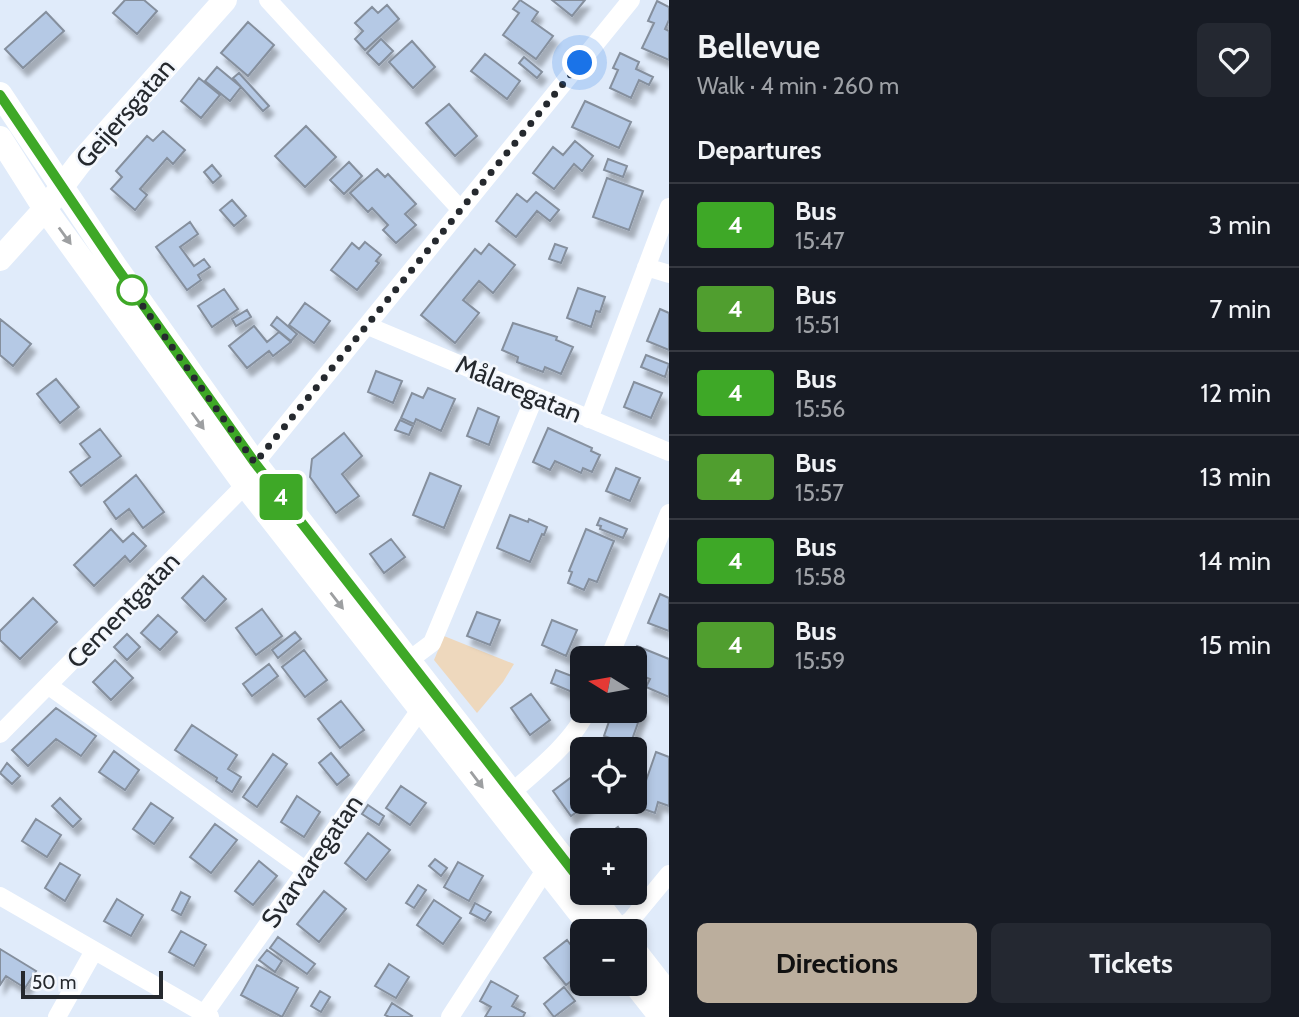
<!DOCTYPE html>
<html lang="en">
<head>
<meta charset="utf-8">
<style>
	:root { --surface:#171b24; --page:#242831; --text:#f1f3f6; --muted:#9ea1a6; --line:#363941; --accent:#bbae9d }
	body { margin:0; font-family:Cabin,sans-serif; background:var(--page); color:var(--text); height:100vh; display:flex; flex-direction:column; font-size:26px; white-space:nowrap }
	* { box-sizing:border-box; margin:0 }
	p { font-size:23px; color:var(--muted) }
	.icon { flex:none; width:38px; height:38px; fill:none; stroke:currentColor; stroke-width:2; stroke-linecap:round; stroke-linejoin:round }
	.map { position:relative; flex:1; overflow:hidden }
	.side { display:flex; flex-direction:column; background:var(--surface); width:630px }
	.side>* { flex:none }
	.badge { padding:0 14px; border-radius:5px; font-size:24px; line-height:46px }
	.needle { width:46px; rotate:281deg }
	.fabs { position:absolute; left:570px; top:646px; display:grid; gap:14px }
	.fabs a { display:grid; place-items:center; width:77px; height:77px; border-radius:10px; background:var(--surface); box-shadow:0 4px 10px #0003; font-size:35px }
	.scale { position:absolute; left:21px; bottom:18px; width:142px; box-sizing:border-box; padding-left:7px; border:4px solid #25292e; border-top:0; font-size:19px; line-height:24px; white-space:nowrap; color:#25292e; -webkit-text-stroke:5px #f3f7fd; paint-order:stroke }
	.you { position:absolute; width:35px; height:35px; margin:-18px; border:5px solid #fff; border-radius:50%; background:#1a73e8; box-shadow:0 0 0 10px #1a73e833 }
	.map>.badge { position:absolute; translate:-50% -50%; box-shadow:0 0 0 4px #fff }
	h2 { padding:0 28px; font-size:26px; line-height:63px }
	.round { display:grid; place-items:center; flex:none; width:74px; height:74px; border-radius:10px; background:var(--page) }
	.head { display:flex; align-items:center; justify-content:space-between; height:119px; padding:0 28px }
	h1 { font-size:33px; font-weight:800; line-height:52px }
	.cta { display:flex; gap:14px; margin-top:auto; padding:14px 28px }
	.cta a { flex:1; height:80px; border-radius:10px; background:var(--accent); color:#111; font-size:28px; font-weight:800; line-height:80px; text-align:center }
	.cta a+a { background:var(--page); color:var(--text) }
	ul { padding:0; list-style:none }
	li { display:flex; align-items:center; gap:21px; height:84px; padding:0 28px; border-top:2px solid var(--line) }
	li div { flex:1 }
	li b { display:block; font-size:26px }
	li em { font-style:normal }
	li .badge { min-width:77px; font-weight:700; text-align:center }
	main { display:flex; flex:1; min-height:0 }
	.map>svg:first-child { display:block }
	.green { fill:#eed8bd }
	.building { fill:#b5c9e5; stroke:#858f9d; stroke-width:2; filter:url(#shadow) }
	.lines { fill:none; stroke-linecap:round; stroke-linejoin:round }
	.street { stroke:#fff; stroke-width:18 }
	.secondary { stroke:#fff; stroke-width:24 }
	.oneway { fill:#9d9fa1 }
	.line-casing { stroke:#fff; stroke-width:16 }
	.line { stroke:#3ea827; stroke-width:10 }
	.walk { stroke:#25292e; stroke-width:7; stroke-dasharray:0 12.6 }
	.stop-dot { fill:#fff; stroke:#3ea827; stroke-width:3.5 }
	.labels { text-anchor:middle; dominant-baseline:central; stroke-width:5; stroke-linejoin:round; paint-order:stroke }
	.street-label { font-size:26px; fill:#25292e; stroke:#f3f7fd }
</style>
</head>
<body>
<main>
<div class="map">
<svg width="669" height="1017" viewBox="0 0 669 1017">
	<defs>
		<filter id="shadow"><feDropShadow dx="4.5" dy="8" stdDeviation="2" flood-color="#0004"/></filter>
	</defs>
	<rect width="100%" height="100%" fill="#e0ebfa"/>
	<!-- green -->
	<path class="green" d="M444 636 514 664 503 682 477 713 434 660Z"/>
	<!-- building -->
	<path class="building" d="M125 0H144L157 11 137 34 113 13Z
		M520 0 538 12 532 21 553 36 536 59 503 35 519 13 513 9Z
		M552 0H585L572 16Z
		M657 1 669 7V20L665 29 669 31V60L642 48 654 23 648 21Z
		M387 5 399 19 365 50 355 39 363 31 355 23 372 7 378 13Z
		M46 12 64 31 23 68 5 49Z
		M248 22 274 45 248 76 221 53Z
		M381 39 393 51 379 65 367 53Z
		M412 41 435 67 413 88 389 62Z
		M620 53 639 62 636 69 653 77 649 85 639 80 631 98 610 88 618 70 613 68Z
		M485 54 520 81 507 99 471 71Z
		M524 57 542 72 537 78 519 63Z
		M217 67 241 87 230 101 205 81Z
		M239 73 269 106 263 111 233 78Z
		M199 78 220 95 201 118 181 101Z
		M585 101 631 122 619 148 572 127Z
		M449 104 477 136 455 156 426 123Z
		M306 126 336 157 305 187 275 156Z
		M163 131 185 150 173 164 167 158 140 189 147 195 135 210 111 189 122 177 116 171 147 136 153 141Z
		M575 141 593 156 582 171 574 164 554 189 533 173 553 147 563 155Z
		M608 159 627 166 623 177 604 170Z
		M349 162 362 176 344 194 330 180Z
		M212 165 221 176 213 183 204 172Z
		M377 169 385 177 388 174 416 204 405 214 416 225 396 243 383 230 388 225 372 208 368 212 350 193Z
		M607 178 643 191 629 230 593 217Z
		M536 192 559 210 550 221 537 211 516 237 496 221 517 194 527 202Z
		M232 200 246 216 234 226 220 210Z
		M190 222 198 234 180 247 194 266 204 259 210 267 198 275 201 280 187 290 156 247Z
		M365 242 381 255 376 261 379 263 357 290 331 270 352 243 359 249Z
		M489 244 515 265 493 293 479 281 463 300 479 313 455 343 421 315 475 249 481 254Z
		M555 244 567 248 561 263 549 259Z
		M578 288 605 297 600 312 596 311 591 327 567 318Z
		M224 289 238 309 212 327 198 306Z
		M305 303 330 321 314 343 289 325Z
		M660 309 669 313V350L647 341Z
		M247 310 251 317 236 326 232 319Z
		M277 317 297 334 291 341 271 325Z
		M0 319 31 344 13 366 0 355Z
		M513 323 557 337 556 340 573 347 561 374 545 367 543 372 517 362 518 357 502 350Z
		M254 326 267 342 279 332 291 342 273 356 269 351 247 368 229 346Z
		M646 355 669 364 665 377 641 367Z
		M376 371 402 381 393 403 368 392Z
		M56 379 79 407 60 423 37 394Z
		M634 382 662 393 651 418 624 407Z
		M428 388 455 399 441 431 416 419 414 424 401 418 412 393 423 398Z
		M478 408 499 417 489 445 467 436Z
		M400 420 413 426 409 435 395 430Z
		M548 428 592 448 591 451 600 455 592 472 583 468 581 473 555 461 550 470 533 462Z
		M100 429 121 456 81 486 70 472 90 457 80 444Z
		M344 433 362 456 342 474 359 496 336 513 310 477 312 459Z
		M616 468 640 478 630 501 606 491Z
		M430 473 461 486 444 528 413 515Z
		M136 475 164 512 143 528 129 509 116 519 104 502Z
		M510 515 528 522 529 519 547 527 544 535 542 534 530 562 497 548Z
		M600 518 627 529 623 538 600 529 601 526 597 525Z
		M111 529 123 542 133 533 146 546 130 562 125 556 94 586 74 565Z
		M586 529 614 541 597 582 589 579 584 590 568 583 572 572 569 571Z
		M391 539 405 557 384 573 370 554Z
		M203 576 226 599 205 621 182 598Z
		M660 594 669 598V631L648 623Z
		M33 598 57 622 20 659 0 640V631Z
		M262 609 282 636 256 655 236 628Z
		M477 612 500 620 490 645 467 636Z
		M158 615 177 632 160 650 141 633Z
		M552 620 577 630 566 656 542 645Z
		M295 632 301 639 278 658 272 650Z
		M127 634 140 647 127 660 114 647Z
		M637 646 669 659V697L646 687 650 679 635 673V658H632Z
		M304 650 327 680 305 697 282 667Z
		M115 660 133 678 111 700 93 682Z
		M269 664 278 676 252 696 243 684Z
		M556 670 577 678 572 692 551 683Z
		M531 694 550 720 530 735 511 708Z
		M341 701 364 730 340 748 318 719Z
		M635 707 643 709 630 745 604 736 613 710H635Z
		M56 708 96 736 81 756 56 739 28 766 12 750Z
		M192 725 237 755 228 769 241 777 232 792 216 781 217 778 175 750Z
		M114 751 139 770 125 790 99 772Z
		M656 752 669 757V806L658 802 655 813 632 805 635 802 636 793 641 795Z
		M331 753 349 775 337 785 319 763Z
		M273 754 287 764 257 807 243 797Z
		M7 763 20 776 12 784 0 773Z
		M573 776 583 790V802H591L571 816 553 791Z
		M401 786 426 803 410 825 386 808Z
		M297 796 320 812 304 837 281 822Z
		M60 798 81 819 73 827 52 806Z
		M151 803 173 818 154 844 133 829Z
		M368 805 384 816 379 825 362 814Z
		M36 819 61 835 47 857 22 841Z
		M215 824 237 840 211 873 190 857Z
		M618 827 628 840H600Z
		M368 833 390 850 366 880 345 863Z
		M435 859 447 868 441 876 429 866Z
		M259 861 277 876 253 905 235 891Z
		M458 862 483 876 469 901 444 887Z
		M60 863 80 875 65 901 45 888Z
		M418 885 426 890 414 908 406 903Z
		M324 891 346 909 319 942 297 924Z
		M181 892 190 897 181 915 172 910Z
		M117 899 143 915 131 936 104 921Z
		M434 900 461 918 443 944 417 925Z
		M475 903 491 912 485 921 470 913Z
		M181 931 206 945 194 966 169 952Z
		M278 937 315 964 307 974 270 948Z
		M567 940 583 961V972L566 985 544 958Z
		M0 949 36 971 25 988 6 976 0 985Z
		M267 950 282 961 275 972 259 960Z
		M389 964 409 977 396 998 375 986Z
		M257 965 298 988 282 1017 241 995Z
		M491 981 518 996 512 1006 525 1013 523 1017H485L491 1007 480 1001Z
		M564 987 575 1001 554 1017 544 1004Z
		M320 991 330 997 321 1012 311 1006Z
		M392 1003 412 1016 411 1017H389L385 1015Z"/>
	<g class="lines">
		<!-- street -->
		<path class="street" d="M268 0 461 210
			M646 267 669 274
			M368 326 669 452
			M589 419 669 207
			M255 463 631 0
			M609 658 669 513
			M400 667 432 643 535 396
			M49 686 305 870
			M0 734 245 485
			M504 799C530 776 574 742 587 710
			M0 896 210 1017
			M618 930 631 920 669 874
			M204 1014 420 710
			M57 1017 94 951
			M450 1017 551 861"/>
		<!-- secondary -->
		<path class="secondary" d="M0 94 115 266 255 463 583 884
			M0 138 45 209 245 485 594 931
			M0 259 45 209 79 164 225 0
			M589 892 619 931
			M635 951 669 995
			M635 984 661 1017"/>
	</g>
	<!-- one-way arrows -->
	<defs><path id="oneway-solid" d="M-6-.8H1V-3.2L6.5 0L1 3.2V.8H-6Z" transform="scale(1.75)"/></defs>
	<g class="oneway">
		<use href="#oneway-solid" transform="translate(65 236) rotate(54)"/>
		<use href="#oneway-solid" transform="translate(198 421) rotate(54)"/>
		<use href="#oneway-solid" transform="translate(337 601) rotate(52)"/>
		<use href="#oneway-solid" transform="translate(477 780) rotate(53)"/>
	</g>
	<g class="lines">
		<!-- line casing -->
		<g class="line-casing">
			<path id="line" d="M0 95 115 265 255 463 583 884"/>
		</g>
		<!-- line -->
		<use href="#line" class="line"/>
		<!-- walk -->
		<path class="walk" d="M132 290 130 288 255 463 580 63"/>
	</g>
	<!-- markers -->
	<circle class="stop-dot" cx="132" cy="290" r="14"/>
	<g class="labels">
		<!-- street labels -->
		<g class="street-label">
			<text transform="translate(125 113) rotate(-49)">Geijersgatan</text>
			<text transform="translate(519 389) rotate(23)">Målaregatan</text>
			<text transform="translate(123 610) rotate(-46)">Cementgatan</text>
			<text transform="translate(312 861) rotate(-55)">Svarvaregatan</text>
		</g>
	</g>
</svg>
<div class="fabs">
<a><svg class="needle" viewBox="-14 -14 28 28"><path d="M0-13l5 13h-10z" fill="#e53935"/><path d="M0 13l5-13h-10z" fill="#9ea1a6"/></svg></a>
<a><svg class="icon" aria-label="locate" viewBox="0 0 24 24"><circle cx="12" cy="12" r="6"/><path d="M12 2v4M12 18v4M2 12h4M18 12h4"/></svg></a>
<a>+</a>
<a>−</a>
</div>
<div class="scale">50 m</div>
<div class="you" style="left:580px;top:63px"></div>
<b class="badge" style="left:281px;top:497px;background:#3ea827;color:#fff">4</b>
</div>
<section class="side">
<div class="head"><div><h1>Bellevue</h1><p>Walk · 4 min · 260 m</p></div><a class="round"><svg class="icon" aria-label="heart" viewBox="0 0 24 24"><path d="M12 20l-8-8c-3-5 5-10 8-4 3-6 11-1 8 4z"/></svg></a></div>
<h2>Departures</h2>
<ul>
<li><span class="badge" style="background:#3ea827;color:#fff">4</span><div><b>Bus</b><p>15:47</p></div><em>3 min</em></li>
<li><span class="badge" style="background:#509e2f;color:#fff">4</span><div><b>Bus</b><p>15:51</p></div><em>7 min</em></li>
<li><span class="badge" style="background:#3ea827;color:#fff">4</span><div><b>Bus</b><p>15:56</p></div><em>12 min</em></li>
<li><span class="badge" style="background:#509e2f;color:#fff">4</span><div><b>Bus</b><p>15:57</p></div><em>13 min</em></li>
<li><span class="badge" style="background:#3ea827;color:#fff">4</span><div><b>Bus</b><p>15:58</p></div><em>14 min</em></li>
<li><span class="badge" style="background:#509e2f;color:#fff">4</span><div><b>Bus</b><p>15:59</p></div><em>15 min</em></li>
</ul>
<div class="cta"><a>Directions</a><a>Tickets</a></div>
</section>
</main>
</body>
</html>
